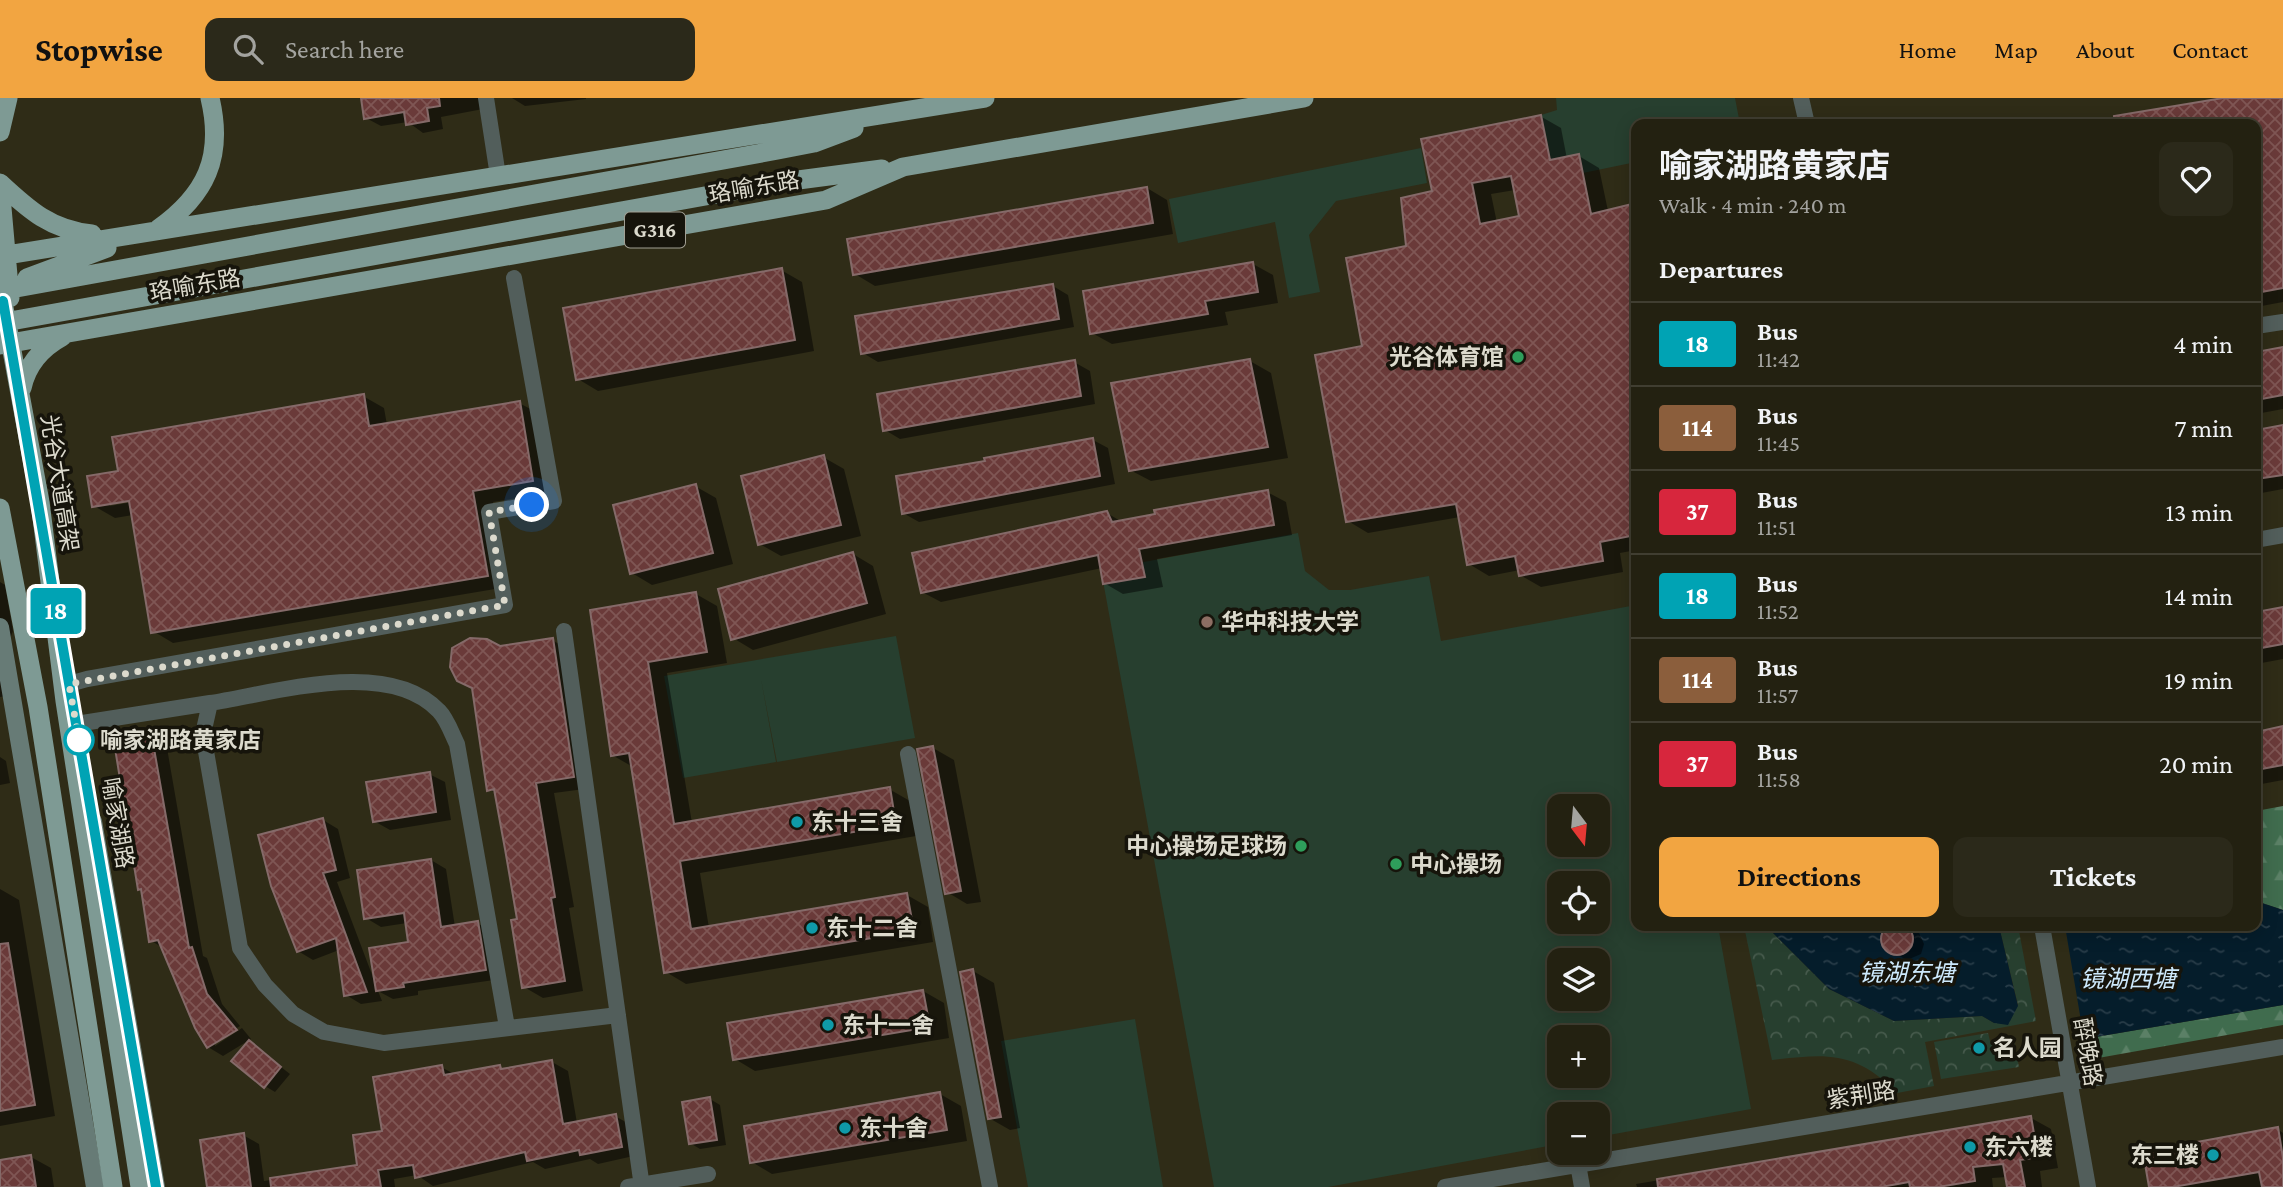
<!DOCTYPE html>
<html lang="en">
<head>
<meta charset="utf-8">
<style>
	:root { --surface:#232111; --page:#2b291a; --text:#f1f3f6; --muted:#a3a39f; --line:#403e31; --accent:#f2a541 }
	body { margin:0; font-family:"Crimson Pro","Noto Sans SC",serif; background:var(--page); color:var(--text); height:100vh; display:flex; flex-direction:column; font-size:26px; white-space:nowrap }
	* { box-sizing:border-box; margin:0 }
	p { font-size:23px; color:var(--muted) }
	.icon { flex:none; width:38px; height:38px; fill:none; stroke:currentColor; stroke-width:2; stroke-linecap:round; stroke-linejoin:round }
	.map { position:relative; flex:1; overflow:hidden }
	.side { position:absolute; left:1631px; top:21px; width:630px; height:812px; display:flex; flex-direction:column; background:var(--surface); border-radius:14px; box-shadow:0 4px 18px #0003,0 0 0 2px var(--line) }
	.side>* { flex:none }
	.badge { padding:0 14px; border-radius:5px; font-size:24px; line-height:46px }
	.needle { width:46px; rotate:164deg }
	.controls { position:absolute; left:1547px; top:696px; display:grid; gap:14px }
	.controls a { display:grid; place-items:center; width:63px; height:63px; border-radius:14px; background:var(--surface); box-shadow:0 4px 18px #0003,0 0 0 2px var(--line); font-size:35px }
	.you { position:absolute; width:35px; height:35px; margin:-18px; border:5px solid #fff; border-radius:50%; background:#1a73e8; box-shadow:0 0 0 10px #1a73e833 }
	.map>.badge { position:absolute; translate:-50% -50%; box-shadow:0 0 0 4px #fff }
	h2 { padding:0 28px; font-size:26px; line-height:63px }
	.round { display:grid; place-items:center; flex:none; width:74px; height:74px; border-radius:14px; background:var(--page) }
	.summary { display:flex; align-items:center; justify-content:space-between; height:119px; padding:0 28px }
	h1 { font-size:33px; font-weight:700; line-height:52px }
	.action { display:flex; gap:14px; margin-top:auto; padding:14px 28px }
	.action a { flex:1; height:80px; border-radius:14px; background:var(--accent); color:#111; font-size:28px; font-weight:700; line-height:80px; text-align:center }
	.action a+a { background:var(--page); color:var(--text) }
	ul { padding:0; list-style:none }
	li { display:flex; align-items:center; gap:21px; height:84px; padding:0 28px; border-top:2px solid var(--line) }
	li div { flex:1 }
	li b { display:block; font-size:26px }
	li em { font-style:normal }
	li .badge { min-width:77px; font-weight:700; text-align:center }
	header { display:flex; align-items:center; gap:42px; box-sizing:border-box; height:98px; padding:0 35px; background:var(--accent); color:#111 }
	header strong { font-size:33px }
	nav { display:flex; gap:38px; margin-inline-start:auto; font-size:24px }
	.search { width:490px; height:63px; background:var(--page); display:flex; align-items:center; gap:18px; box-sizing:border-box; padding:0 24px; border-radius:14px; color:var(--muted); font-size:26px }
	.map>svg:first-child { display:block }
	.grass { fill:#273f2f; fill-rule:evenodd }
	.forest { fill:url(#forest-firs) }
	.park { fill:url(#park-crowns) }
	.water { fill:url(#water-ripples) }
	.shadow { fill:#0007; fill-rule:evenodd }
	.building { fill:url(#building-cross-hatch); stroke:#856a69; stroke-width:2; fill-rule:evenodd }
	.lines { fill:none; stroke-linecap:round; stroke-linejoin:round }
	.minor { stroke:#525e5b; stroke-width:16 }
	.secondary { stroke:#677b76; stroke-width:18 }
	.trunk { stroke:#7e9a94; stroke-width:19 }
	.line-casing { stroke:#fff; stroke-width:16 }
	.line { stroke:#00a3b4; stroke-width:10 }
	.walk { stroke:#dcdacd; stroke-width:7; stroke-dasharray:0 12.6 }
	.leisure-dot { fill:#2e9e5b; stroke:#16140b; stroke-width:2.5 }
	.education-dot { fill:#8d6e63; stroke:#16140b; stroke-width:2.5 }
	.stop-dot { fill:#fff; stroke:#00a3b4; stroke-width:3.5 }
	.culture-dot { fill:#0f9aa8; stroke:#16140b; stroke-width:2.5 }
	.labels { text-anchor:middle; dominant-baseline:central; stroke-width:7; stroke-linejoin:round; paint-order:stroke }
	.shield { fill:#16140b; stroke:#a19f93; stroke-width:2 }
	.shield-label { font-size:21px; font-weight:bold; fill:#dcdacd }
	.street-label { font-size:23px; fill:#dcdacd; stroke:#16140b }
	.poi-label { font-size:23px; font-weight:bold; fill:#dcdacd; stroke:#16140b; text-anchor:start }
	.stop-label { font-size:23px; font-weight:bold; fill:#dcdacd; stroke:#16140b; text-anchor:start }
	.water-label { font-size:24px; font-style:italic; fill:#cde9fc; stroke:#16140b }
</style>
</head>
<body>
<header>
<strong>Stopwise</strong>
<div class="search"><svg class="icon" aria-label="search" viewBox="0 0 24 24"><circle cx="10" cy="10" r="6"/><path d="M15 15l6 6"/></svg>Search here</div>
<nav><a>Home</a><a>Map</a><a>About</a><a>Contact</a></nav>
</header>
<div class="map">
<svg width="2283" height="1089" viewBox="0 0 2283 1089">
	<defs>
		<pattern id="forest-firs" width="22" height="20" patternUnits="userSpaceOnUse" patternTransform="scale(1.75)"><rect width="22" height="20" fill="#406c4e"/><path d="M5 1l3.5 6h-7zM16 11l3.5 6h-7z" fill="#5b8066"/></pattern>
		<pattern id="park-crowns" width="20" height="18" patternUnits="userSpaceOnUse" patternTransform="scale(1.75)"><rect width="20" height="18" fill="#273f2f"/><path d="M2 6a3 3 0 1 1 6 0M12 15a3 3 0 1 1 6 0" fill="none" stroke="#465a4c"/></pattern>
		<pattern id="water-ripples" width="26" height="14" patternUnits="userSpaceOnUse" patternTransform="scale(1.75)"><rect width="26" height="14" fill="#051d2b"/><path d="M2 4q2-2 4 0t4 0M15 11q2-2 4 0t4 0" fill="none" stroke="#293d49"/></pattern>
		<pattern id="building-cross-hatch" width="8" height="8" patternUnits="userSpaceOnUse" patternTransform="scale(1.75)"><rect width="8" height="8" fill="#6a3a39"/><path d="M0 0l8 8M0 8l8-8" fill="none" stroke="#7f5654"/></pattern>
	</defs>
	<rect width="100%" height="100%" fill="#2f2c17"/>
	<!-- grass -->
	<path class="grass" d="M1556 0H1735L1740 26H1636V64L1583 75 1550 62 1541 17 1557 12Z
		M1421 50 1427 85 1336 103 1309 137 1320 194 1289 200 1275 124 1178 145 1169 101Z
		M1298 435 1305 473 1329 492H1350L1429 478 1441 543 1636 507V828H1718L1751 1011 1598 1039V1017H1559V1046L1328 1089H1214L1101 472ZM1559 709H1598V747H1559ZM1559 786H1598V824H1559ZM1559 863H1598V901H1559ZM1559 940H1598V978H1559Z
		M896 538 915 640 777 664 761 581 776 664 683 680 664 578Z
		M1135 921 1163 1089H1028L1001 943Z"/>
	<!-- forest -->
	<path class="forest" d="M2283 708V812L2256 803V713Z
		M2283 907V927L2087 962 2084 941Z"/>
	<!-- park -->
	<path class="park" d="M1744 828H1770L1772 834 1829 891 1894 923 1982 918 1994 925 2018 907 1999 828H2018L2036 923 1925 944 1934 988 1897 995C1855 952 1826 956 1772 962Z
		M1988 935 1991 947 2014 943 2019 969 1941 981 1934 944Z"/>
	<!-- water -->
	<path class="water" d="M2256 803 2283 812V907L2084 941 2065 828H2256Z
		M1770 828H1999L2018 908 2008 927 1994 925 1982 918 1894 923 1829 891 1772 834Z"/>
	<!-- shadow -->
	<path class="shadow" d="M367 0H481L483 11 441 19 443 31 423 35 408 24 381 28 366 20Z
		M512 0H586V1L525 8Z
		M2234 0H2283V204L2256 209V26H2131L2130 17Z
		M1540 18 1561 30 1567 61 1579 58 1599 70 1608 113 1636 107V452L1620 455 1623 474 1541 489 1520 477V472L1489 478 1469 466 1460 419 1368 435 1348 423 1364 250 1434 95ZM1515 92 1521 120 1497 125 1491 96Z
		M1147 90 1167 102 1173 136 875 188 855 176Z
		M1253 166 1273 177 1278 205 1225 214 1228 227 1112 246 1092 235Z
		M781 172 802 184 814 253 598 293 578 281Z
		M1053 188 1068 197 1074 229 878 264 863 255Z
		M2283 250V311L2256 316V255Z
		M1250 263 1271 275 1288 360 1151 383 1130 372Z
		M1074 264 1090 273 1095 306 900 341 885 332Z
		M363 298 384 310 387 327 519 305 540 316 553 394 493 404 507 489 173 545 153 533 133 417 115 420 94 408 120 374ZM138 400V403L110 408V404Z
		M2283 328V391L2256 396V333Z
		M1093 342 1108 350 1115 386 919 424 903 415 987 365Z
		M823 359 844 371 861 438 781 458 760 446Z
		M695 388 716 400 733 466 652 487 632 475Z
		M1267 394 1286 404 1292 437 1157 461 1163 489 1123 496 1104 485 1102 470 941 504 922 494 1107 415 1122 424Z
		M853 456 873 468 886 516 753 552 733 540Z
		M0 484 5 487 13 533 9 543 18 596 0 599Z
		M696 496 717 508 727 565 667 575 692 725 889 691 910 703 916 738 700 775 709 830 907 797 928 809 933 844 686 886 666 874 633 669 612 657 592 514Z
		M2283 511V561L2256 566V516Z
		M552 542 571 553 592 690 554 695 574 809 569 810 583 893 543 900 524 889 519 822 497 696 489 691 500 550Z
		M2283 630V682L2256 687V635Z
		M152 641 167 650 203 858 207 860 222 906 240 928 215 944V948L242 930 251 941 223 958 208 949 163 850 150 842Z
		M933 650 954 662 981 804 967 806 947 794Z
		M0 659 6 663 10 685 0 687Z
		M429 676 445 684 451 722 390 732 374 723Z
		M323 722 338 731 350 780 337 784 374 882 410 845 407 825 381 829 366 820 431 762 446 771 455 829 477 825 493 834 501 881 418 893V897L393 901 378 893 382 903 361 906 346 897 339 852 313 862 298 853Z
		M0 791 19 802 55 1018 0 1028Z
		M1905 828 1919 835 1924 846 1921 856 1907 862 1886 851 1882 841 1888 829Z
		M973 873 994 885 1020 1030 1010 1032 989 1020Z
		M923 893 944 905 949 940 755 973 735 961Z
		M249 944 290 976 275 994 265 988Z
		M552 964 568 973 577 1025 615 1018 631 1027 638 1057 598 1066 590 1061 545 1071 533 1064 433 1088 417 1077 394 1081 395 1089H209L243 1037 259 1046 264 1083 359 1069 384 1034 441 969 456 977Z
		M940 996 961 1008 967 1043 772 1076 752 1064Z
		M710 1001 720 1007 726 1047 700 1051 690 1045Z
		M2031 1020 2051 1031 2058 1070 2040 1073 2042 1089H2009L2007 1079 1992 1080 1993 1089H1637L1636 1086Z
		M2277 1031 2283 1035V1089H2151Z
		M31 1059 51 1070 54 1089H0V1064Z"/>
	<!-- building -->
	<path class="building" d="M361 0H439L440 8 427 10 429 23 406 27 404 14 364 21Z
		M2223 0H2283V190L2256 195V26H2115L2114 18Z
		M1541 17 1550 62 1579 56 1591 116 1636 105V437L1600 444 1603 463 1519 478 1515 458 1467 467 1456 406 1346 424 1315 257 1362 248 1346 160 1406 148 1401 100 1432 93 1421 41ZM1511 78 1519 118 1480 126 1472 85Z
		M1147 89 1153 125 853 177 847 141Z
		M1253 164 1258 194 1205 203 1208 216 1090 236 1083 193Z
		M782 170 795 242 576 282 563 210Z
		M1053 186 1059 221 861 256 855 218Z
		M2283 249V297L2256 302V254Z
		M1250 261 1268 349 1129 373 1111 285Z
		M1075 262 1081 298 883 333 877 296Z
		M364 296 369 328 520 303 533 383 473 393 488 478 151 535 129 403 92 409 87 378 118 373 112 339Z
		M2283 327V377L2256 381V332Z
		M1093 340 1100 378 902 416 896 378 985 363 984 360Z
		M824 357 841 427 758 447 741 378Z
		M696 386 713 455 630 476 613 407Z
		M1268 392 1274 427 1139 451 1145 479 1103 486 1098 457 921 495 912 455 1107 413 1112 424 1155 416 1154 412Z
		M853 454 867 505 731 542 718 491Z
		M696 494 707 554 648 564 674 726 890 689 896 727 680 763 691 831 907 795 914 833 664 875 629 655 611 658 590 512Z
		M2283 509V546L2256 551V514Z
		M470 540 487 541 500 548 553 540 574 679 536 685 555 799 551 800 565 883 522 890 511 822 517 821 505 751 494 691 487 693 472 590 457 583 450 569 452 550Z
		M2283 628V667L2256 672V634Z
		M152 639 189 850 192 849 207 896 237 932 207 950 195 930 158 842 149 844 141 791 138 792 114 644Z
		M933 648 961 793 945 796 917 651Z
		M430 674 436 714 373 724 366 684Z
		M323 720 336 772 323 775 367 894 344 898 336 840 297 854 271 788 258 737Z
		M431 761 441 829 478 823 486 872 403 885 404 889 376 893 369 850 408 844 404 815 364 821 357 772Z
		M1881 841a16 16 0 1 1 32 0a16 16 0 1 1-32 0Z
		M8 845 35 1007 0 1013V846Z
		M973 871 1001 1019 988 1021 960 874Z
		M923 892 930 929 733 962 727 925Z
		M249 942 281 969 264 990 231 963Z
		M552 962 563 1026 616 1016 622 1049 580 1057 579 1052 527 1063 525 1054 415 1080 413 1067 378 1072 381 1089H271L270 1080 357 1067 353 1037 382 1033 373 979 442 967 444 977 500 967 501 971Z
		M940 994 947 1032 750 1065 744 1028Z
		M710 999 717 1042 689 1046 682 1004Z
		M2031 1018 2038 1059 2020 1062 2025 1089H2007L2003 1066 1973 1069 1975 1083 1938 1089H1910L1909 1084 1881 1089H1658L1657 1081Z
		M2278 1029 2283 1060V1089H2262L2259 1074 2173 1089H2149L2143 1054Z
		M244 1035 251 1089H207L200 1042Z
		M31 1057 36 1089H0V1062Z"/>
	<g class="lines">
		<!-- minor -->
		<path class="minor" d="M486 0 498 78
			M1801 0 1807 26
			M2256 228 2283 224
			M2256 442 2283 437
			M564 533 642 1089
			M69 586 87 581 505 507 489 414 554 403 514 180
			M76 626 210 605
			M908 656 990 1089
			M2042 828 2088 1089
			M507 929 457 646C452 636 447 621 439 613 388 559 275 595 210 605L203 636 240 850 265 887 293 916 324 934 384 945 618 917
			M1578 1066 1582 1089
			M628 1089 708 1076
			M1445 1089 2283 949"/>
		<!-- secondary -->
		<path class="secondary" d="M0 529 95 1089
			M93 723 156 1089"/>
		<!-- trunk -->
		<path class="trunk" d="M0 34 8 0
			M0 85C29 112 51 132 92 136
			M0 87 10 200
			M158 131C206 97 224 59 210 0
			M0 158 985 0
			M27 180 107 150
			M0 188 40 404 65 603 140 1089
			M0 193 778 52 814 45 854 30
			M0 225 783 84 882 71
			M0 247 826 102 903 69 1304 0
			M22 290C27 267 40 251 62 239
			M0 410 38 609 113 1089"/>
	</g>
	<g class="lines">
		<!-- line casing -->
		<g class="line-casing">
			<path id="line" d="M3 203 156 1089"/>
		</g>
		<!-- line -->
		<use href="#line" class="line"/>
		<!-- walk -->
		<path class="walk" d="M79 642 81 654 69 586 505 507 489 414 532 407"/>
	</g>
	<!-- markers -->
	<g class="leisure-dot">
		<circle cx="1518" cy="259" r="7"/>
		<circle cx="1301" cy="748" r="7"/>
		<circle cx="1396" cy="766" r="7"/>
	</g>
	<circle class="education-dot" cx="1207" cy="524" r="7"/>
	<circle class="stop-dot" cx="79" cy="642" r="14"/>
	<g class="culture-dot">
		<circle cx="797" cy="724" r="7"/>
		<circle cx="812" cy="830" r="7"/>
		<circle cx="828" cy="927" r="7"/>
		<circle cx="1979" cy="950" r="7"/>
		<circle cx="845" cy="1030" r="7"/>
		<circle cx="1970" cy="1049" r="7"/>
		<circle cx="2213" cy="1057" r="7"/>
	</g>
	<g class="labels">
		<!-- shield labels -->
		<rect class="shield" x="625" y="114.5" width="60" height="35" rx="5"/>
		<g class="shield-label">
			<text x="655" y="132">G316</text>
		</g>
		<!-- street labels -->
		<g class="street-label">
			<text transform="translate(754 89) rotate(-10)">珞喻东路</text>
			<text transform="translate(195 187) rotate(-10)">珞喻东路</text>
			<text transform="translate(60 385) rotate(81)">光谷大道高架</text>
			<text transform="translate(118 725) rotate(80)">喻家湖路</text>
			<text transform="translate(2088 954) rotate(80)">醉晚路</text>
			<text transform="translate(1861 997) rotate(-9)">紫荆路</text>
		</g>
		<!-- poi labels -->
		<g class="poi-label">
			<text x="1504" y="259" text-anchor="end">光谷体育馆</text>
			<text x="1221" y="524">华中科技大学</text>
			<text x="811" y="724">东十三舍</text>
			<text x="1287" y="748" text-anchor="end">中心操场足球场</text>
			<text x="1410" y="766">中心操场</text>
			<text x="826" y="830">东十二舍</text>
			<text x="842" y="927">东十一舍</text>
			<text x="1993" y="950">名人园</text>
			<text x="859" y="1030">东十舍</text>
			<text x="1984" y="1049">东六楼</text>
			<text x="2199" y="1057" text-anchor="end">东三楼</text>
		</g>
		<!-- stop labels -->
		<g class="stop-label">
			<text x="100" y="642">喻家湖路黄家店</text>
		</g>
		<!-- water labels -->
		<g class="water-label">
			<text x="1907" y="874">镜湖东塘</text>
			<text x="2128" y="880">镜湖西塘</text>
		</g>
	</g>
</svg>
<div class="controls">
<a><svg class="needle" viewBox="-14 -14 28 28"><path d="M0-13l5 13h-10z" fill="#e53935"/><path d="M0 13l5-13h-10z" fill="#a3a39f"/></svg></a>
<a><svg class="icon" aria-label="locate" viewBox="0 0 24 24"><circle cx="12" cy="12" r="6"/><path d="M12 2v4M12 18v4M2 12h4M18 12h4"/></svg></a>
<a><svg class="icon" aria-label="layers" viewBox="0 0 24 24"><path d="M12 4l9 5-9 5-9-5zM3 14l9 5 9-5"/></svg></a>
<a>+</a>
<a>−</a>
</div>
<div class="you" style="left:532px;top:407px"></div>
<b class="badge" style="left:56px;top:513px;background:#00a3b4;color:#fff">18</b>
<section class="side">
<div class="summary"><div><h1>喻家湖路黄家店</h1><p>Walk · 4 min · 240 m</p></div><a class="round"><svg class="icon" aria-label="heart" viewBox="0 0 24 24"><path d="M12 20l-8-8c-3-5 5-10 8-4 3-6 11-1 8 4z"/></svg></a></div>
<h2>Departures</h2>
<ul>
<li><span class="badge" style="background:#00a3b4;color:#fff">18</span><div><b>Bus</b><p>11:42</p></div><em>4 min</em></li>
<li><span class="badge" style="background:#8b5e3c;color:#fff">114</span><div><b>Bus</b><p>11:45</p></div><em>7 min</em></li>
<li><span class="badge" style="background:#d7263d;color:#fff">37</span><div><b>Bus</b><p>11:51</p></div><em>13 min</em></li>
<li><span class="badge" style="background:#00a3b4;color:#fff">18</span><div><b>Bus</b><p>11:52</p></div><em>14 min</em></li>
<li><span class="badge" style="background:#8b5e3c;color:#fff">114</span><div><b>Bus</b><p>11:57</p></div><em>19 min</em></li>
<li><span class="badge" style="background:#d7263d;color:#fff">37</span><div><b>Bus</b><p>11:58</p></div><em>20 min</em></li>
</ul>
<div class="action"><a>Directions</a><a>Tickets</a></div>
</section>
</div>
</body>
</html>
